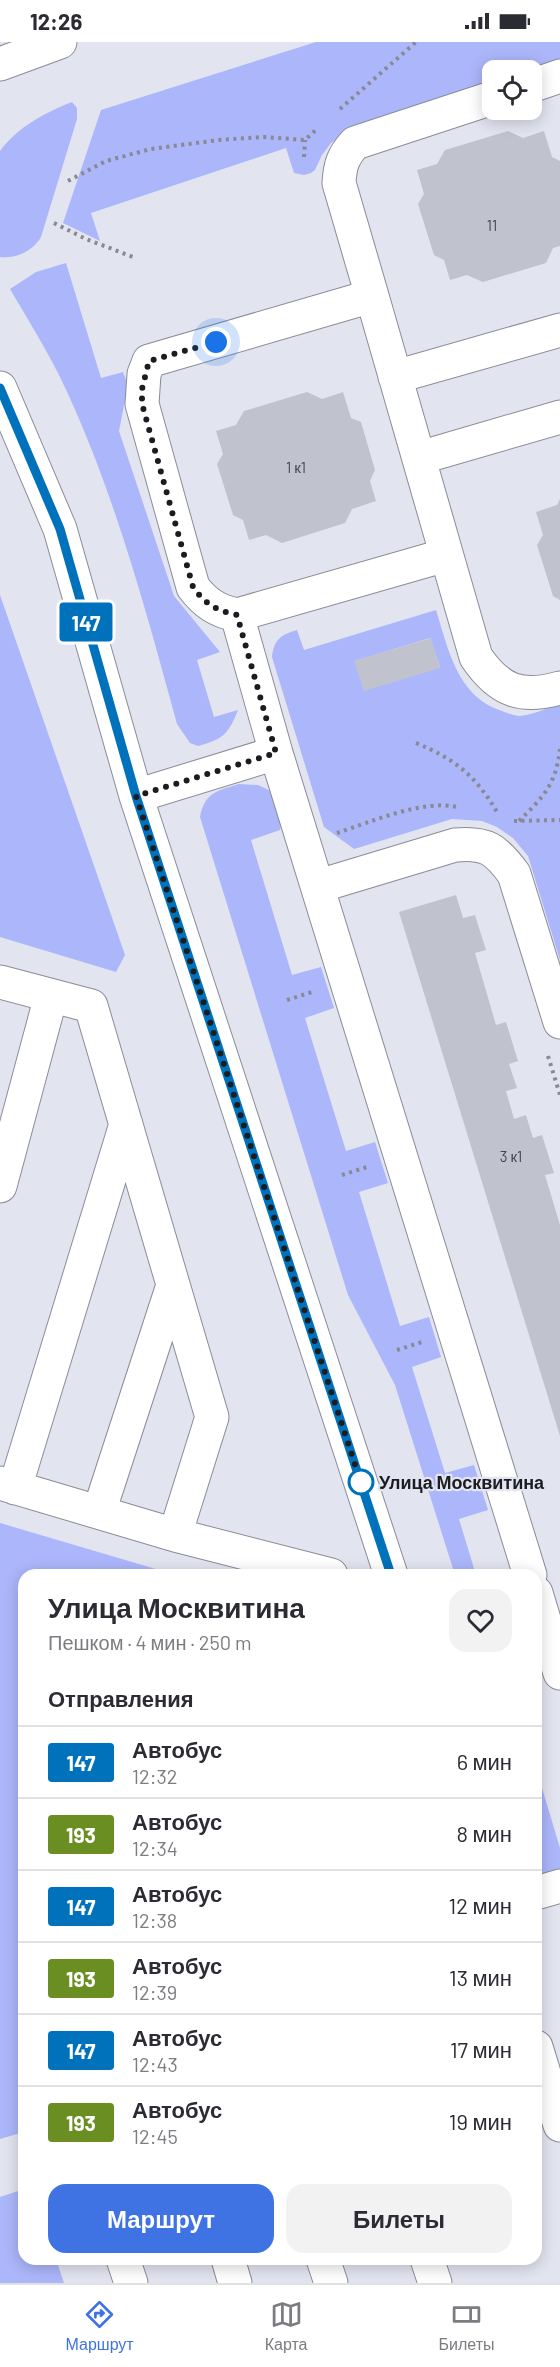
<!DOCTYPE html>
<html lang="ru">
<head>
<meta charset="utf-8">
<style>
	:root { --surface:#fff; --page:#f2f2f3; --text:#2b2b33; --muted:#7c7c81; --line:#e1e1e2; --accent:#3f73e3 }
	body { margin:0; font-family:Barlow,sans-serif; background:var(--page); color:var(--text); height:100vh; display:flex; flex-direction:column; font-size:22px; white-space:nowrap }
	* { box-sizing:border-box; margin:0 }
	p { font-size:20px; color:var(--muted) }
	.icon { flex:none; width:33px; height:33px; fill:none; stroke:currentColor; stroke-width:2; stroke-linecap:round; stroke-linejoin:round }
	.map { position:relative; flex:1; overflow:hidden }
	.details { position:absolute; left:18px; top:1527px; width:524px; height:696px; display:flex; flex-direction:column; background:var(--surface); border-radius:18px; box-shadow:0 3px 15px #0003 }
	.details>* { flex:none }
	.badge { padding:0 12px; border-radius:4px; font-size:21px; line-height:39px }
	.fabs { position:absolute; left:482px; top:18px; display:grid; gap:12px }
	.fabs a { display:grid; place-items:center; width:60px; height:60px; border-radius:12px; background:var(--surface); box-shadow:0 3px 15px #0003; font-size:30px }
	.you { position:absolute; width:30px; height:30px; margin:-15px; border:4px solid #fff; border-radius:50%; background:#1a73e8; box-shadow:0 0 0 9px #1a73e833 }
	.map>.badge { position:absolute; translate:-50% -50%; box-shadow:0 0 0 3px #fff }
	h2 { padding:0 30px; font-size:22px; line-height:54px }
	.round { display:grid; place-items:center; flex:none; width:63px; height:63px; border-radius:18px; background:var(--page) }
	.headline { display:flex; align-items:center; justify-content:space-between; height:102px; padding:0 30px }
	h1 { font-size:28px; font-weight:700; line-height:45px }
	.action { display:flex; gap:12px; margin-top:auto; padding:12px 30px }
	.action a { flex:1; height:69px; border-radius:18px; background:var(--accent); color:#fff; font-size:24px; font-weight:700; line-height:69px; text-align:center }
	.action a+a { background:var(--page); color:var(--text) }
	ul { padding:0; list-style:none }
	li { display:flex; align-items:center; gap:18px; height:72px; padding:0 30px; border-top:2px solid var(--line) }
	li div { flex:1 }
	li b { display:block; font-size:22px }
	li em { font-style:normal }
	li .badge { min-width:66px; font-weight:700; text-align:center }
	.status { display:flex; justify-content:space-between; align-items:center; height:42px; padding:0 30px; background:var(--surface); direction:ltr }
	.status svg { height:16px; fill:currentColor }
	.menu { display:flex; justify-content:space-around; align-items:center; height:84px; border-top:2px solid var(--line); background:var(--surface); font-size:16px; color:var(--muted) }
	.menu a { display:grid; justify-items:center; gap:3px }
	.menu .on { color:var(--accent) }
	.map>svg:first-child { display:block }
	.green { fill:#acb6fa; fill-rule:evenodd }
	.building { fill:#c0c3ce }
	.lines { fill:none; stroke-linecap:round; stroke-linejoin:round }
	.minor-casing { stroke:#8a8c97; stroke-width:35 }
	.major-casing { stroke:#8a8c97; stroke-width:35 }
	.path { stroke:#888992; stroke-width:4; stroke-dasharray:3 4.5; stroke-linecap:butt }
	.minor { stroke:#fff; stroke-width:33 }
	.major { stroke:#fff; stroke-width:33 }
	.line-casing { stroke:#fff; stroke-width:14 }
	.line { stroke:#0072bc; stroke-width:9 }
	.walk { stroke:#1b1c20; stroke-width:6; stroke-dasharray:0 10.8 }
	.stop-dot { fill:#fff; stroke:#0072bc; stroke-width:3 }
	.labels { text-anchor:middle; dominant-baseline:central; stroke-width:4.5; stroke-linejoin:round; paint-order:stroke }
	.number-label { font-size:15px; fill:#44464c }
	.stop-label { font-size:18px; font-weight:bold; fill:#1b1c20; stroke:#e2e4f0; text-anchor:start }
</style>
</head>
<body>
<div class="status"><b>12:26</b><svg viewBox="0 0 49 12"><path d="M0 12V9h3v3zM5 12V6h3v6zM10 12V3h3v9zM15 12V0h3v12zM26 1h20v11H26zM47 4h2v5h-2z"/></svg></div>
<div class="map">
<svg width="560" height="2241" viewBox="0 0 560 2241">
	<rect width="100%" height="100%" fill="#e2e4f0"/>
	<!-- green -->
	<path class="green" d="M316 0H560V21L531 28H492V42L356 85 331 101 322 113 315 128 311 131 304 133 294 131 286 106 91 171 100 199 63 181 101 68Z
		M72 60 77 66V77L41 195C33 209 16 217 0 215V109C18 85 44 71 72 60Z
		M66 221 101 336 123 330 128 343 119 389 174 554 220 610 197 618 214 675 238 668C228 693 223 697 198 704L190 701 177 682C145 565 113 445 60 335 45 305 27 276 10 247L36 230Z
		M0 553 125 913 116 930 0 895Z
		M436 568C448 606 457 655 502 669 507 671 514 674 520 674 532 673 548 666 560 662V918L528 814 513 796 497 785 482 779 452 777 354 807 324 785 272 615C274 597 281 593 297 588L304 608ZM430 596 440 625 355 619Z
		M239 742 258 743 277 752 284 770 280 788 251 798 292 933 321 925 334 966 305 976 346 1109 375 1100 388 1141 359 1150 400 1284 429 1275 441 1315 412 1325 445 1431 474 1423 488 1468 459 1477 476 1533H455L395 1343 348 1253 200 775C205 750 217 749 239 742Z
		M0 1481 176 1533H24V2090L0 2097Z
		M536 1726 560 1806V1829L536 1837Z
		M24 2147V2217H56L64 2241H0V2155Z"/>
	<!-- building -->
	<path class="building" d="M508 89 523 96 544 89 552 115 560 119V204L553 206 546 221 483 240 467 233 450 238 444 218 434 213 418 162 424 152 417 128 437 122 445 108Z
		M307 350 322 357 343 350 351 376 361 380 375 428 370 439 376 459 352 467 345 481 282 501 266 493 249 498 243 478 233 473 217 422 223 412 216 389 236 383 244 369Z
		M560 457V558L553 554 537 503 543 493 536 470 557 463Z
		M431 596 440 626 364 649 354 619Z
		M456 853 463 876 475 873 486 908 475 911 496 983 506 980 518 1019 509 1022 517 1046 506 1049 514 1077 526 1073 533 1096 542 1093 554 1131 545 1133 560 1183V1394L399 870Z"/>
	<g class="lines">
		<!-- minor casing -->
		<g class="minor-casing">
			<path id="minor" d="M531 44 560 34
				M372 254 339 141C340 123 343 114 355 101L492 56
				M395 335 560 288
				M0 346 60 487 136 754 391 1533
				M419 416 560 375
				M237 573 446 513
				M136 754 276 711
				M319 844 455 803C486 800 496 807 514 832L560 980
				M0 940 91 964 212 1375 175 1493
				M0 1144 51 954
				M0 1441 175 1493 331 1533
				M15 1446 126 1082
				M99 1470 173 1243
				M530 1533 276 711 237 573C217 569 205 561 193 545L142 362 144 332 149 319 372 254 476 615C499 649 521 657 560 646
				M536 1551 560 1631
				M536 1851 560 1844
				M536 2005 560 2083
				M123 2217 131 2241
				M228 2217 235 2241
				M323 2217 331 2241
				M427 2217 435 2241"/>
		</g>
		<!-- major casing -->
		<g class="major-casing">
			<path id="major" d="M0 22 60 0"/>
		</g>
		<!-- path -->
		<path class="path" d="M340 67 416 0
			M304 115 305 98
			M68 139 106 119 151 107 219 98 264 95 305 98 317 87
			M54 181 86 197 133 215
			M416 701C455 717 475 733 497 770
			M514 779 560 778
			M519 779C543 755 556 743 560 707
			M337 791C371 780 423 757 457 765
			M287 958 312 950
			M548 1014 560 1053
			M342 1133 367 1125
			M397 1308 422 1300
			M536 1776 542 1775"/>
		<!-- minor -->
		<use href="#minor" class="minor"/>
		<!-- major -->
		<use href="#major" class="major"/>
	</g>
	<g class="lines">
		<!-- line casing -->
		<g class="line-casing">
			<path id="line" d="M0 346 60 487 136 754 391 1533"/>
		</g>
		<!-- line -->
		<use href="#line" class="line"/>
		<!-- walk -->
		<path class="walk" d="M216 300 149 319 142 347V362L193 545C204 561 217 569 237 573L276 711 136 754 363 1447 361 1440"/>
	</g>
	<!-- markers -->
	<circle class="stop-dot" cx="361" cy="1440" r="12"/>
	<g class="labels">
		<!-- number labels -->
		<g class="number-label">
			<text x="492" y="183">11</text>
			<text x="296" y="425">1 к1</text>
			<text x="511" y="1114">3 к1</text>
		</g>
		<!-- stop labels -->
		<g class="stop-label">
			<text x="379" y="1440">Улица Москвитина</text>
		</g>
	</g>
</svg>
<div class="fabs">
<a><svg class="icon" aria-label="locate" viewBox="0 0 24 24"><circle cx="12" cy="12" r="6"/><path d="M12 2v4M12 18v4M2 12h4M18 12h4"/></svg></a>
</div>
<div class="you" style="left:216px;top:300px"></div>
<b class="badge" style="left:86px;top:580px;background:#0072bc;color:#fff">147</b>
<section class="details">
<div class="headline"><div><h1>Улица Москвитина</h1><p>Пешком · 4 мин · 250 m</p></div><a class="round"><svg class="icon" aria-label="heart" viewBox="0 0 24 24"><path d="M12 20l-8-8c-3-5 5-10 8-4 3-6 11-1 8 4z"/></svg></a></div>
<h2>Отправления</h2>
<ul>
<li><span class="badge" style="background:#0072bc;color:#fff">147</span><div><b>Автобус</b><p>12:32</p></div><em>6 мин</em></li>
<li><span class="badge" style="background:#6b8e23;color:#fff">193</span><div><b>Автобус</b><p>12:34</p></div><em>8 мин</em></li>
<li><span class="badge" style="background:#0072bc;color:#fff">147</span><div><b>Автобус</b><p>12:38</p></div><em>12 мин</em></li>
<li><span class="badge" style="background:#6b8e23;color:#fff">193</span><div><b>Автобус</b><p>12:39</p></div><em>13 мин</em></li>
<li><span class="badge" style="background:#0072bc;color:#fff">147</span><div><b>Автобус</b><p>12:43</p></div><em>17 мин</em></li>
<li><span class="badge" style="background:#6b8e23;color:#fff">193</span><div><b>Автобус</b><p>12:45</p></div><em>19 мин</em></li>
</ul>
<div class="action"><a>Маршрут</a><a>Билеты</a></div>
</section>
</div>
<nav class="menu">
<a class="on"><svg class="icon" aria-label="directions" viewBox="0 0 24 24"><path d="M12 3l9 9-9 9-9-9zM9 14v-3h6M13 9l2 2-2 2"/></svg>Маршрут</a>
<a><svg class="icon" aria-label="map" viewBox="0 0 24 24"><path d="M3 6l6-2 6 2 6-2v14l-6 2-6-2-6 2zM9 4v14M15 6v14"/></svg>Карта</a>
<a><svg class="icon" aria-label="tickets" viewBox="0 0 24 24"><path d="M3 7h18v10H3zM15 7v10"/></svg>Билеты</a>
</nav>
</body>
</html>
